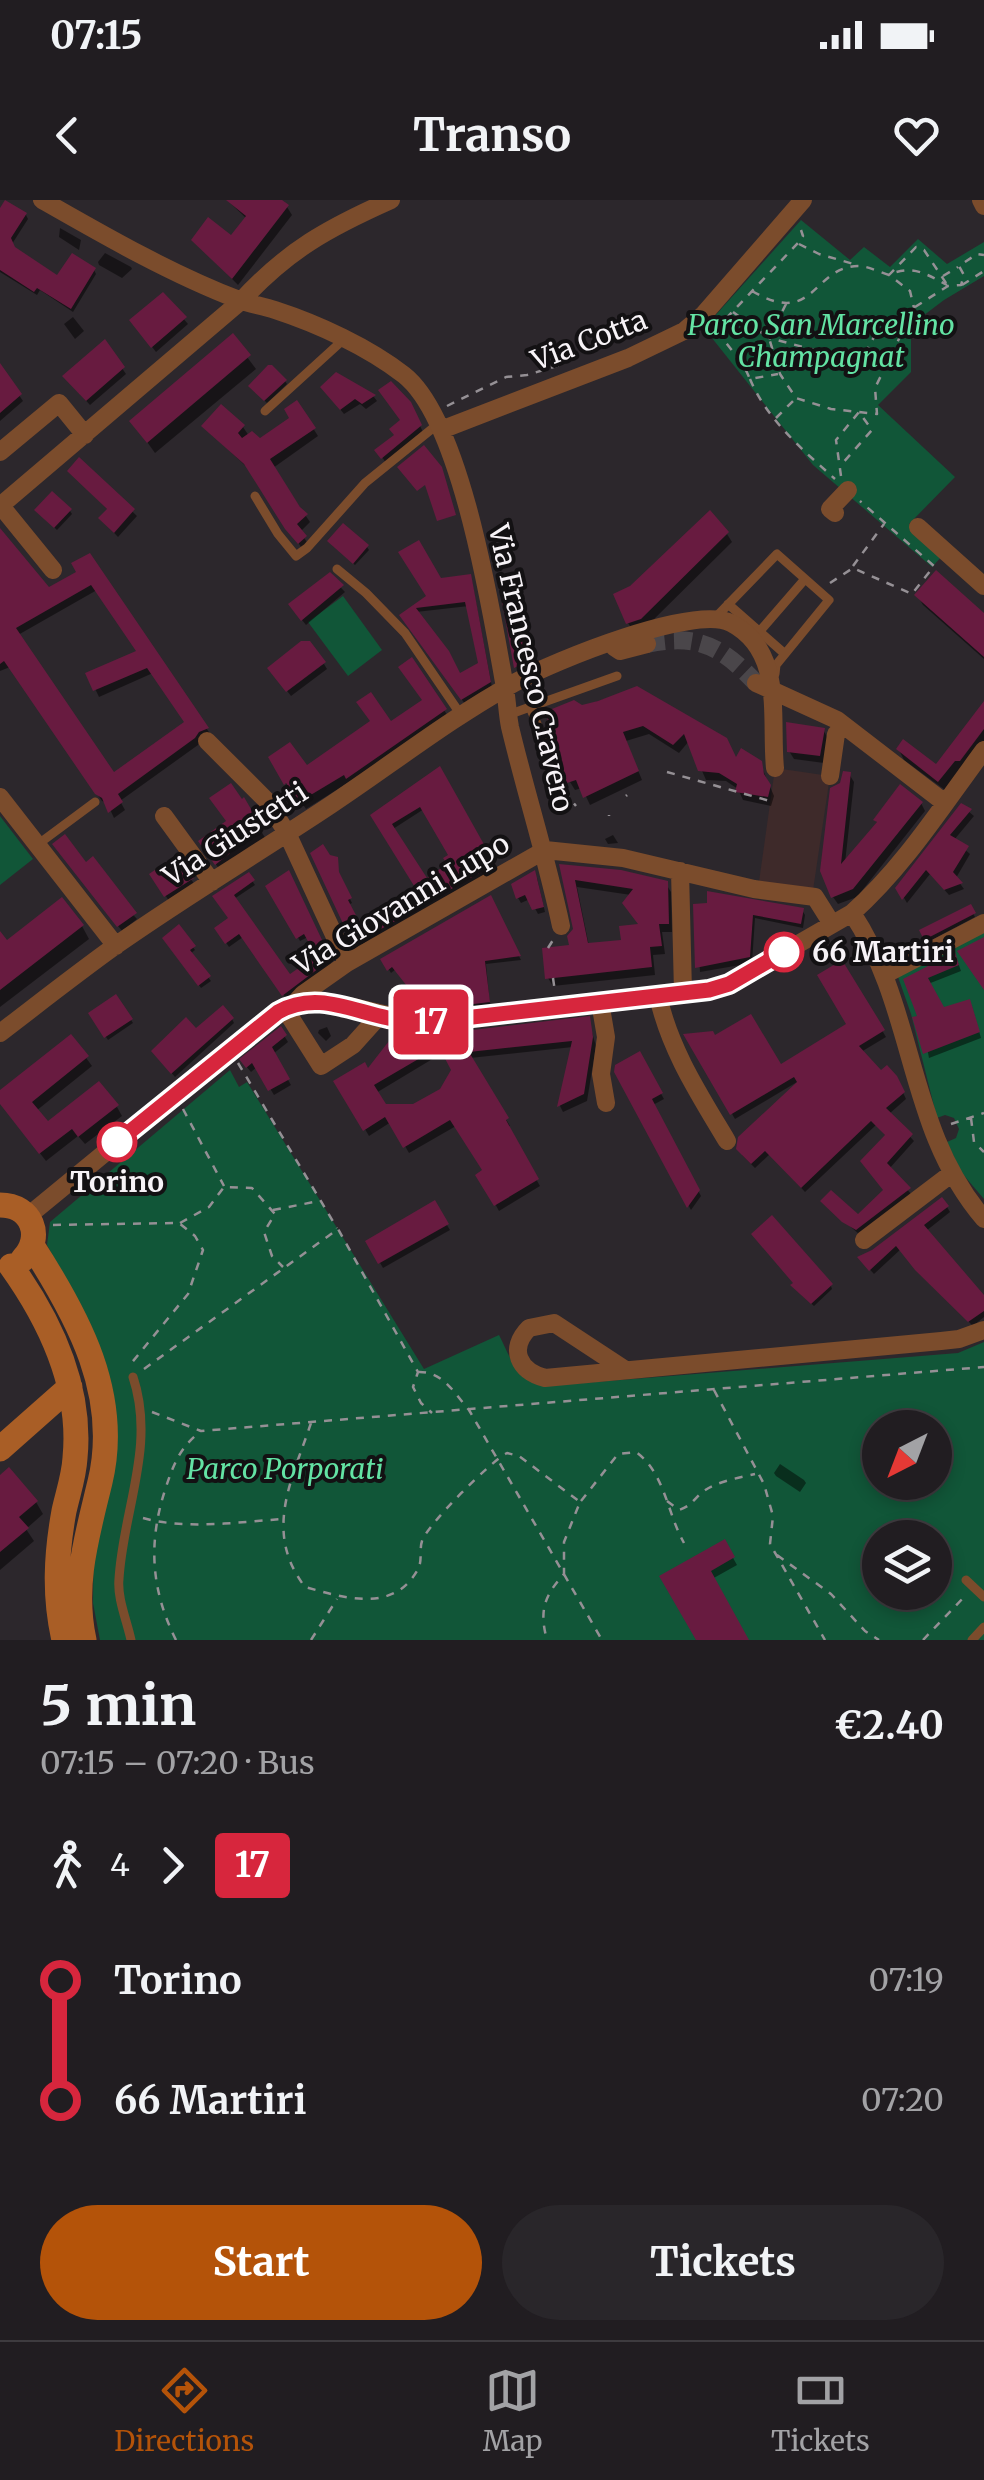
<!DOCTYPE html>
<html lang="en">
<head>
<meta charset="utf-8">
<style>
	:root { --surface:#211d21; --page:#29262a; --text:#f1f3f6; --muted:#a2a2a5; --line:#3e3b3f; --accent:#b45309 }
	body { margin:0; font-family:Merriweather,serif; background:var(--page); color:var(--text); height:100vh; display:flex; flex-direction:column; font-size:38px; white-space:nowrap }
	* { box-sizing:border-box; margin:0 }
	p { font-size:32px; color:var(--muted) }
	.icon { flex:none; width:55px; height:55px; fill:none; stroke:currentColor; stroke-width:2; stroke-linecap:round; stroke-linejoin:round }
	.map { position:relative; height:1440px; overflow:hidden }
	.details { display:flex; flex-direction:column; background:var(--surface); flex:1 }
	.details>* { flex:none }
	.badge { padding:0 20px; border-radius:8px; font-size:35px; line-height:65px }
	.needle { width:65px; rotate:222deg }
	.buttons { position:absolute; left:862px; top:1210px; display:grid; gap:20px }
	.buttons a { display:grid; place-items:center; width:90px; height:90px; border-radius:50%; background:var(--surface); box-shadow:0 5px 15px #0003,0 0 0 2px var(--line); font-size:50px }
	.map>.badge { position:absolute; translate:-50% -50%; box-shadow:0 0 0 5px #fff }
	.legs { display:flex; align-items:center; gap:15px; height:110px; padding:0 40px; font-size:32px }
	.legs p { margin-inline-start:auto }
	.headline { display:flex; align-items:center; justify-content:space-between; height:170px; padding:0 40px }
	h1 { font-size:55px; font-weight:700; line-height:75px }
	.primary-button { display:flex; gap:20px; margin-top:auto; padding:20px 40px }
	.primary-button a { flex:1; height:115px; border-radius:60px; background:var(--accent); color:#fff; font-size:40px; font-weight:700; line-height:115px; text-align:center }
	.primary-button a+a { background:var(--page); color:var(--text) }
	ul { padding:0 40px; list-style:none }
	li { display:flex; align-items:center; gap:35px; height:120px; font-size:38px }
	li i { display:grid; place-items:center; width:15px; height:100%; margin:0 12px; background:currentColor }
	li i::after { content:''; width:25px; height:25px; margin:-12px; border:8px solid; border-radius:50%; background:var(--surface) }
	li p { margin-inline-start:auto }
	li:first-child i { background:linear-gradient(#0000 50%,currentColor 0) }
	li:last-child i { background:linear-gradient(currentColor 50%,#0000 0) }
	.status { display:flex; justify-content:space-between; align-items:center; height:70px; padding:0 50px; background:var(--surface); direction:ltr }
	.status svg { height:28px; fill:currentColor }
	header { display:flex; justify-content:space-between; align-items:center; height:130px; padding:0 40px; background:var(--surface); font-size:45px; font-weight:700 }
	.tabs { display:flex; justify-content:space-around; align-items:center; height:140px; border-top:2px solid var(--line); background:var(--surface); font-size:28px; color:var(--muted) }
	.tabs a { display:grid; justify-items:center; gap:5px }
	.tabs .current { color:var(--accent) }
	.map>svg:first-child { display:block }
	.commercial { fill:#3e2a2a }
	.green { fill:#115638; fill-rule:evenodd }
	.shadow { fill:#0007; fill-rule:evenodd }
	.building { fill:#681b40; fill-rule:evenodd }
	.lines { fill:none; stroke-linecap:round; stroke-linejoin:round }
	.street-tunnel { stroke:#4a464a; stroke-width:18; stroke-dasharray:18 9; stroke-linecap:butt }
	.path { stroke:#959095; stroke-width:2.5; stroke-dasharray:8 8; stroke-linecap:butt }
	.lane { stroke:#7b4c2c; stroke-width:9 }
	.street { stroke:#7b4c2c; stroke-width:18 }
	.secondary { stroke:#a95e26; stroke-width:25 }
	.line-1-casing { stroke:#fff; stroke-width:22 }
	.line-1 { stroke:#d7263d; stroke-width:15 }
	.stop-1-dot { fill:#fff; stroke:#d7263d; stroke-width:5 }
	.labels { text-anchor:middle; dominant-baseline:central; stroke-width:8; stroke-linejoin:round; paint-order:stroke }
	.park-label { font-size:28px; font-style:italic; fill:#63e3a4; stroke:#131113 }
	.street-label { font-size:28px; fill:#f7f3f7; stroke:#131113 }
	.stop-label { font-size:28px; font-weight:bold; fill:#f7f3f7; stroke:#131113; text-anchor:start }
</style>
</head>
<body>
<div class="status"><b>07:15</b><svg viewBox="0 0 49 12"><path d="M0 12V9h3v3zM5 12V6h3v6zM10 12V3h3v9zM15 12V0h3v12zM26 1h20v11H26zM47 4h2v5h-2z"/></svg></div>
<header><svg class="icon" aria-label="back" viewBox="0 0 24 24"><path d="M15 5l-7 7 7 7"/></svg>Transo<svg class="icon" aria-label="heart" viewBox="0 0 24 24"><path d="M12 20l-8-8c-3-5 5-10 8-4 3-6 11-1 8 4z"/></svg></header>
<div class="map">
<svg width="984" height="1440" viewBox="0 0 984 1440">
	<rect width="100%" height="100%" fill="#2c272c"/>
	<!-- commercial -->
	<path class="commercial" d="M775 568 830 576 812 697 758 689Z"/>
	<!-- green -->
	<path class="green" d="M801 20 850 60 864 47 890 67 918 39 947 64 984 42V76L944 100 911 125V172L878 205 955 277 909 324 943 355 932 367 813 265 704 128Z
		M343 396 382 450 348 476 308 422Z
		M0 616 33 659 0 685Z
		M984 729V999L961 972 947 942 956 938 959 929 954 918 945 915 937 918 911 814 897 774Z
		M230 870 239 887 247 882 424 1169 499 1135C511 1158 517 1183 546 1186L958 1153 984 1142V1440H100L93 1403 96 1137 47 1045 50 1022ZM880 1228H935V1282H880ZM880 1338H935V1392H880Z"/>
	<!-- shadow -->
	<path class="shadow" d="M227 0H275L287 7 292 15 238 85 194 40 232 38 247 19Z
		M0 13 26 15 28 19 12 44 14 50 58 78 94 70 96 74 73 112 40 90 37 95 0 72Z
		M60 28 81 40 79 50 59 37Z
		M105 53 131 67 132 69 122 78 99 65 98 62Z
		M163 95 188 124 156 152 136 126Z
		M73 117 84 131 75 139 64 124Z
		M232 137 256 169 155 253 132 221Z
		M105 143 126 174 90 205 69 182Z
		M2 170 23 201 0 221V171Z
		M337 175 374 197 377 201 366 209 360 204 344 214 327 193Z
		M285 181 287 184 267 203 253 189Z
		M297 203 318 236 273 268 310 322 300 332 309 345 303 350 251 271 204 227 221 207 243 227 249 236 260 241 292 219Z
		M409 203 423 232 386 263 378 251 397 236Z
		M80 261 137 316 118 337 101 319 109 311 70 272Z
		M70 311 72 314 57 330 39 313Z
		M727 334 732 342 646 427 633 431 628 423Z
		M0 337 48 390 80 373 89 356 211 535 202 538 198 545 120 601 125 610 114 618 107 603 102 601 10 467 0 471ZM97 390 139 452 88 474 99 497 153 473 187 523 114 575 18 435Z
		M332 345 367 347 369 350 355 365Z
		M330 376 345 392 306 425 294 410Z
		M440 381 472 382 492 487 465 504 402 416 429 397ZM469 406 481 464 459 476 416 412Z
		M917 395 984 414V459L923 405Z
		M504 398 517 411 531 467 520 472Z
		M411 461 450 519 306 609 293 590 291 592 271 558 306 569 373 523 391 524 424 501Z
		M324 464 327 469 291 496 274 474Z
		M637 488 736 561 760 563 774 596 771 606 743 600 738 589 726 581 706 580 689 541 679 553 649 534 626 541 642 580 590 605 582 588 575 590 570 582 581 507Z
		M984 505V546L945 590 904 560 899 550 937 568Z
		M824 531 828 539 824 563 794 559 789 551Z
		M439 570 495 669 357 748 313 654 336 659 340 679 352 703 348 705 358 725 420 690 373 615ZM424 609 452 656 449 665 427 682 393 629Z
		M849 574 854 582 845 663 878 625 876 620 921 603 925 611 857 697 838 704 833 697 842 585Z
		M243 601 267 641 224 675 208 654Z
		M962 606 974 616 954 640 970 654 956 678 964 689 949 695 930 674 907 703 898 688Z
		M613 635 618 643 608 644 605 639Z
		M58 649 86 665 137 719 122 731Z
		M177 659 195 685 169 701 152 675Z
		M562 667 666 684 671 692 672 732H662L665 754 653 755 655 775 553 786 548 778 572 748 576 729ZM577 687 631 695 641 726 624 742 589 746Z
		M288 673 331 764 286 798 243 737 229 747 217 729 231 719 216 697 249 676 255 685 234 699 289 777 319 757 308 737 300 741 268 686Z
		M537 678 545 712 538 714 530 699 521 703 518 698Z
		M490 699 521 760 486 764 490 806 437 812 418 799 396 769 391 773 383 760Z
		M696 706 802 710 805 715 803 728 755 718 752 763 700 772Z
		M970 707 975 717 928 742 922 731Z
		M82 726 89 739 0 807V748Z
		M179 728 195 750 190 754 211 781 201 788 165 739Z
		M957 760 961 771 928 784 943 810 972 807 981 838 929 858 921 817 906 780Z
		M842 763 886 837 861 852 881 874 899 884 906 899 889 914 914 941 889 969 912 995 860 1035 827 1006 858 1017 886 991 887 937 876 925 805 992 770 954 755 968 742 955 797 882 735 919 687 836 780 867 850 825Z
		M116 797 133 823 108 840 91 814Z
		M232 819 234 823 175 877 157 856 195 832Z
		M588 819 596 846 587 901 563 912 560 906 573 847 470 858 510 926 507 928 540 986 499 1011 479 975 485 971 456 926 409 953 391 922 369 936 337 882 368 872 396 840ZM444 852 454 870 441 891 424 903 385 907 376 893Z
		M327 827 331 836 326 841 318 833 319 830Z
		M280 829 288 842 273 854 291 885 274 895 257 867 251 872 245 865Z
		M71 837 92 866 36 911 47 925 117 907 122 916 85 944 78 936 46 961 0 902V893Z
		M639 855 664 899 653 905 701 996 691 1010 635 909Z
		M434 1004 450 1030 383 1068 368 1042Z
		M947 1007 950 1012 926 1031 984 1098V1117L973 1126 921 1075 901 1049 874 1074 863 1062Z
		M831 1086 832 1089 814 1106 795 1089Z
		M780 1264 804 1280 806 1283 800 1292 776 1276 774 1273Z
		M0 1278 36 1302 43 1314 26 1329 34 1341 0 1370Z
		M724 1342 737 1365 712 1379 747 1440H699L663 1376Z"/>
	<!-- building -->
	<path class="building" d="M5 0 27 13 11 38 15 47 57 75 72 53 96 68 71 109 37 88 34 92 0 70V8Z
		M226 0H282L289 5 232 79 191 40 208 17 231 35 246 16Z
		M163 92 187 117 151 148 129 120Z
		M233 133 251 155 147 243 129 221Z
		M105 139 125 167 86 201 62 176Z
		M0 163 22 194 0 213Z
		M268 165H272L287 180 264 201 248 186Z
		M336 172 376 195 362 204 355 199 340 210 320 187Z
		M391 181 411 202 422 225 381 259 374 250 394 235 389 229 400 220 378 190Z
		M297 200 316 228 270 259 300 307 308 314 297 324 307 336 298 344 285 329 244 264 201 226 221 204 245 225 238 233 242 238 252 231 260 238 289 218 284 209Z
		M424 245 442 267 456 315 437 321 425 285 417 291 397 267Z
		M79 257 135 309 114 333 98 318 107 309 67 271Z
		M52 291 72 309 54 328 34 310Z
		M710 310 729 332 641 419 626 424 613 394 630 386Z
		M343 323 369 345 353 364 327 341Z
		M0 328 49 387 76 372 71 363 90 353 209 528 199 532 195 538 118 594 123 602 108 613 102 598 95 594 4 461 0 464ZM91 385 136 451 85 473 93 491 147 468 184 522 114 572 16 428Z
		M419 340 441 378 471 374 491 482 461 500 399 415 426 396 398 352ZM465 402 478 463 460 473 449 451 416 408Z
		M936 370 984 413V457L914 395Z
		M330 372 344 385 301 421 288 404Z
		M501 396H511L516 402 529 461 514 468Z
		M301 441H310L326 462 286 492 267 468Z
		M412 457 447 509 346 579 344 575 299 602 286 583 284 585 268 557 290 542 307 565 370 521 356 502 371 492 391 521 422 500 398 467Z
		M637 486 727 538 736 557 741 548 762 561 764 574 771 585 768 597 735 592 737 584 719 573 698 571 684 534 673 545 643 526 623 532 639 571 583 598 576 580 567 583 548 529 547 511 574 500 582 505 598 501Z
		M984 501V529L960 561H955L938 582 896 549 903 539 936 564Z
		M786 522 825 528 820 556 787 552Z
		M440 566 495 664 353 745 310 653 323 644 330 655 338 657 339 672 352 698 348 700 359 721 416 689 370 615ZM420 607 448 655 443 658 447 664 427 678 392 624Z
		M843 571 851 572 841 664 877 622 873 620 900 584 923 602 853 689 831 698 820 671 830 588 840 583Z
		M231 583 242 599 244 597 262 628 215 665 198 641 226 621 209 598Z
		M961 603 972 609 950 635 969 646 953 672 963 683 944 690 926 670 902 700 895 688Z
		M65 634 86 662 93 656 137 713 117 727 52 644Z
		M177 655 194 678 164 697 149 674Z
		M559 664 621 670 668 681 669 724H659L662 746 650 747 652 767 545 779 542 748 569 745 567 736 573 729ZM575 680 633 689 622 703 638 724 619 726 621 740 588 743Z
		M289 670 331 759 282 796 239 734 225 744 214 728 228 718 212 696 249 672 255 680 234 695 290 774 316 756 304 734 296 739 265 686Z
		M535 670 544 707 532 710 525 695 516 699 511 684Z
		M707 691 804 708 801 724 753 715 750 757 695 768 693 704 707 703Z
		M491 695 521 756 485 761 490 802 433 809 414 795 392 767 387 771 380 759Z
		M62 697 84 725 0 790V731L7 740Z
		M971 704 976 713 924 740 919 730Z
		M179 724 196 746 190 750 211 776 198 786 162 738Z
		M984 737V790L957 751Z
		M955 752 959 765 928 778 944 807 970 799 980 832 923 854 912 817 917 816 903 779Z
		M842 760 885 830 859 846 881 870 887 865 897 876 905 892 886 908 913 934 887 963 911 988 856 1030 842 1022 820 1001 831 990 858 1014 883 990 860 961 885 935 871 921 801 988 765 951 751 964 736 949 738 937 797 882 794 877 730 915 683 834 713 831 715 835 751 814 781 864 846 824 817 775Z
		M116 794 133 819 104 838 88 813Z
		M223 805 234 818 171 874 151 851 186 817 196 828Z
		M590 816 593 837 584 894 557 907 572 841 469 852 509 918 506 920 539 979 494 1006 475 975 482 970 450 920 403 948 385 917 363 931 333 881 365 862 368 868 389 841 404 835 423 836ZM439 847 451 870 440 889 413 904H386L374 885Z
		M281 826 287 835 272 847 290 879 268 891 252 863 246 868 239 859Z
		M71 834 89 856 32 902 48 921 99 881 119 905 78 937 72 929 39 954 0 904V890Z
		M640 851 663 893 652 899 700 990 687 1008 614 872 615 865Z
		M942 997 949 1006 924 1025 984 1095V1111L968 1122 915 1070 896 1046 869 1071 857 1057 872 1050Z
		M435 1000 449 1024 378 1064 365 1041Z
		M772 1015 833 1084 811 1104 790 1085 793 1083 751 1034Z
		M9 1267 38 1301 19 1317 29 1328 0 1352V1275Z
		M725 1339 735 1357 711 1371 749 1440H696L659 1376Z"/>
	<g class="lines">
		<!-- street-tunnel -->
		<path class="street-tunnel" d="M647 444C698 433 722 447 756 483"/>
		<!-- path -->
		<path class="path" d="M799 44 819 54 857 65
			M943 76 958 67
			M962 85 984 71
			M752 91C815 128 812 67 858 66 868 66 879 72 889 75 912 64 926 74 947 85
			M786 104 769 138 826 153 890 154
			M915 107 948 86 961 85 964 75 959 66 977 54 984 55
			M733 112 769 138 780 174 796 198 831 209 877 214 875 188 914 108 910 91 889 75 916 47 924 50 948 86
			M715 130 798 43 803 36 801 30
			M717 131 744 166 750 179 778 174
			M865 154 875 135H890L899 139
			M750 179C767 220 803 250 835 279
			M447 206 506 177 527 175 560 165
			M776 218 795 199
			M841 276 836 240 859 212 872 230 841 265
			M853 366 884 324
			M830 383 853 368 912 394 934 366 860 301
			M667 572 770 601
			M564 591 576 606
			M626 596 627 595
			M609 615V616
			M548 748 553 740
			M553 778 555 792
			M238 863 337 1028
			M183 909 224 986
			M971 918 974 942 984 952
			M951 924 984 913
			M273 1010 319 1001
			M180 1023 209 1007 224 987 252 988 275 1014 264 1032 272 1056 283 1067
			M53 1025 179 1023 195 1036 203 1050 188 1094 129 1166
			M144 1169 338 1029 418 1172 413 1187 421 1203 432 1213
			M418 1172C443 1171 454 1193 469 1210L602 1440
			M714 1190 764 1284 773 1316 770 1344 825 1440
			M152 1212 201 1231 984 1167
			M311 1223C292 1280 263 1332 305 1387 342 1397 392 1414 417 1371 423 1362 419 1350 422 1341 427 1325 491 1261 507 1253L519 1256 580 1302 564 1342V1374C544 1396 539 1411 547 1440
			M581 1301 618 1254 636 1252C665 1273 667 1313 684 1343
			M667 1301 679 1310C690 1306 691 1303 699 1295 712 1282 738 1278 755 1274
			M143 1318C186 1330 238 1322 283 1319
			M777 1355 831 1394 865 1431 879 1440
			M176 1440C151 1390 148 1343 165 1290 173 1266 179 1248 200 1232
			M311 1440 337 1399
			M923 1440 965 1396"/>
		<!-- lane -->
		<path class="lane" d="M265 211 343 140
			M255 296 278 334 296 356 307 348 365 283 438 224
			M337 369 366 393 405 433 461 515
			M728 404 785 454
			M716 417 777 354 829 400 776 465 775 474
			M760 431 805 379
			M530 507 617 476
			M508 515 530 507 560 580
			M37 645 95 602
			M966 1380 984 1397
			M131 1440C127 1421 117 1398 119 1379 123 1310 156 1246 133 1177
			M972 1440 984 1427"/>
		<!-- street -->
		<path class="street" d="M42 0C105 36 171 74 239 100 250 104 263 106 275 110 318 124 368 147 404 175 461 220 491 409 504 482 507 497 507 512 510 527 526 594 547 659 561 726
			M981 0 984 6
			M441 230 628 158 684 131 704 114 803 0
			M0 252 59 203 85 235
			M0 306 241 101C288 50 328 28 391 0
			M1 306 53 370
			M835 313 830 309 848 290
			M918 327 984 386
			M614 447 620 451 647 444
			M756 483 837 520 945 603
			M207 541 266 600 287 633 347 763
			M830 576 836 534
			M0 597 116 746
			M164 616 212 682
			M680 671 683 792
			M852 713C917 811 906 928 984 1019
			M884 775 984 723
			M658 796C670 850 699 894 727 941
			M600 802 606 837 601 874 606 903
			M294 804C339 796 384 819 429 822L709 790 729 784 852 713C904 667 943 605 984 550
			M285 809 321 866 353 845 380 815
			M0 833C38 804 76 774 115 746 186 696 260 652 332 604 392 564 452 517 516 482 554 461 694 404 731 423 785 451 770 519 775 568
			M28 1016 219 859 278 812 294 804 303 794 347 763 545 650 623 658 754 689 815 697 832 724
			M864 1040 951 974
			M624 1169 554 1123 529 1128C508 1149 519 1171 545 1178L941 1141 959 1139 984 1130"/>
		<!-- secondary -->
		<path class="secondary" d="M0 1005C32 1005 44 1037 23 1059
			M33 1047C78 1117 121 1195 100 1282 87 1336 72 1385 84 1440
			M11 1066C51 1122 82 1187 75 1258 74 1276 68 1293 64 1311 56 1355 54 1396 64 1440
			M0 1249 70 1187"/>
	</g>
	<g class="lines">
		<!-- line-1 casing -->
		<g class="line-1-casing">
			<path id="line-1" d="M117 942 278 812C315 791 350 810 388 818 402 820 415 821 429 822L709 790 729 784 784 752"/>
		</g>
		<!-- line-1 -->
		<use href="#line-1" class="line-1"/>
	</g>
	<!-- markers -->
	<g class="stop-1-dot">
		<circle cx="784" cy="752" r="18"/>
		<circle cx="117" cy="942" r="18"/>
	</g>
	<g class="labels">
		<!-- park labels -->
		<g class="park-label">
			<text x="821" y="125">Parco San Marcellino<tspan x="821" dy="32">Champagnat</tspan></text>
			<text x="285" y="1269">Parco Porporati</text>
		</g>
		<!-- street labels -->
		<g class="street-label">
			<text transform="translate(589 140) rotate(-21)">Via Cotta</text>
			<text transform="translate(531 468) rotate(77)">Via Francesco Cravero</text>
			<text transform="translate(235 634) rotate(-33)">Via Giustetti</text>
			<text transform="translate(401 704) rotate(-31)">Via Giovanni Lupo</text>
		</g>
		<!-- stop labels -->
		<g class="stop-label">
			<text x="812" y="752">66 Martiri</text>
			<text x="117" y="982" text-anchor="middle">Torino</text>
		</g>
	</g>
</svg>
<div class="buttons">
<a><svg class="needle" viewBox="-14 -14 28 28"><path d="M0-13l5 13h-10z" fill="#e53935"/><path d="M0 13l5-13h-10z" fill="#a2a2a5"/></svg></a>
<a><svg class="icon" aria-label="layers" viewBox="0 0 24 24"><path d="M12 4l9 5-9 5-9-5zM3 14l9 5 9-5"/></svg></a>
</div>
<b class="badge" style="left:431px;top:822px;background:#d7263d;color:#fff">17</b>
</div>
<section class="details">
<div class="headline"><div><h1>5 min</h1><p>07:15 – 07:20 · Bus</p></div><b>€2.40</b></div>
<div class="legs"><svg class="icon" aria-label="walk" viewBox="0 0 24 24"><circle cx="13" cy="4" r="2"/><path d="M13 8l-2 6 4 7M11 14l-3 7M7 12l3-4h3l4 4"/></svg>4<svg class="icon" aria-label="forward" viewBox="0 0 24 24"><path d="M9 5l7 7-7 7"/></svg><b class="badge" style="background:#d7263d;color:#fff">17</b></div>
<ul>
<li><i style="color:#d7263d"></i><b>Torino</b><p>07:19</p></li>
<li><i style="color:#d7263d"></i><b>66 Martiri</b><p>07:20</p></li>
</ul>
<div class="primary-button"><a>Start</a><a>Tickets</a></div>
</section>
<nav class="tabs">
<a class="current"><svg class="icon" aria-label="directions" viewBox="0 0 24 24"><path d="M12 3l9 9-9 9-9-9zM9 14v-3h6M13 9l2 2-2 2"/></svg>Directions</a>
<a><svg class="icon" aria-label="map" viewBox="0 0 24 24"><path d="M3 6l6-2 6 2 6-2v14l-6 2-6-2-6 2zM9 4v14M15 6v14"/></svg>Map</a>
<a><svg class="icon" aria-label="tickets" viewBox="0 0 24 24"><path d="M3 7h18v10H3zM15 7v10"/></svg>Tickets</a>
</nav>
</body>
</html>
